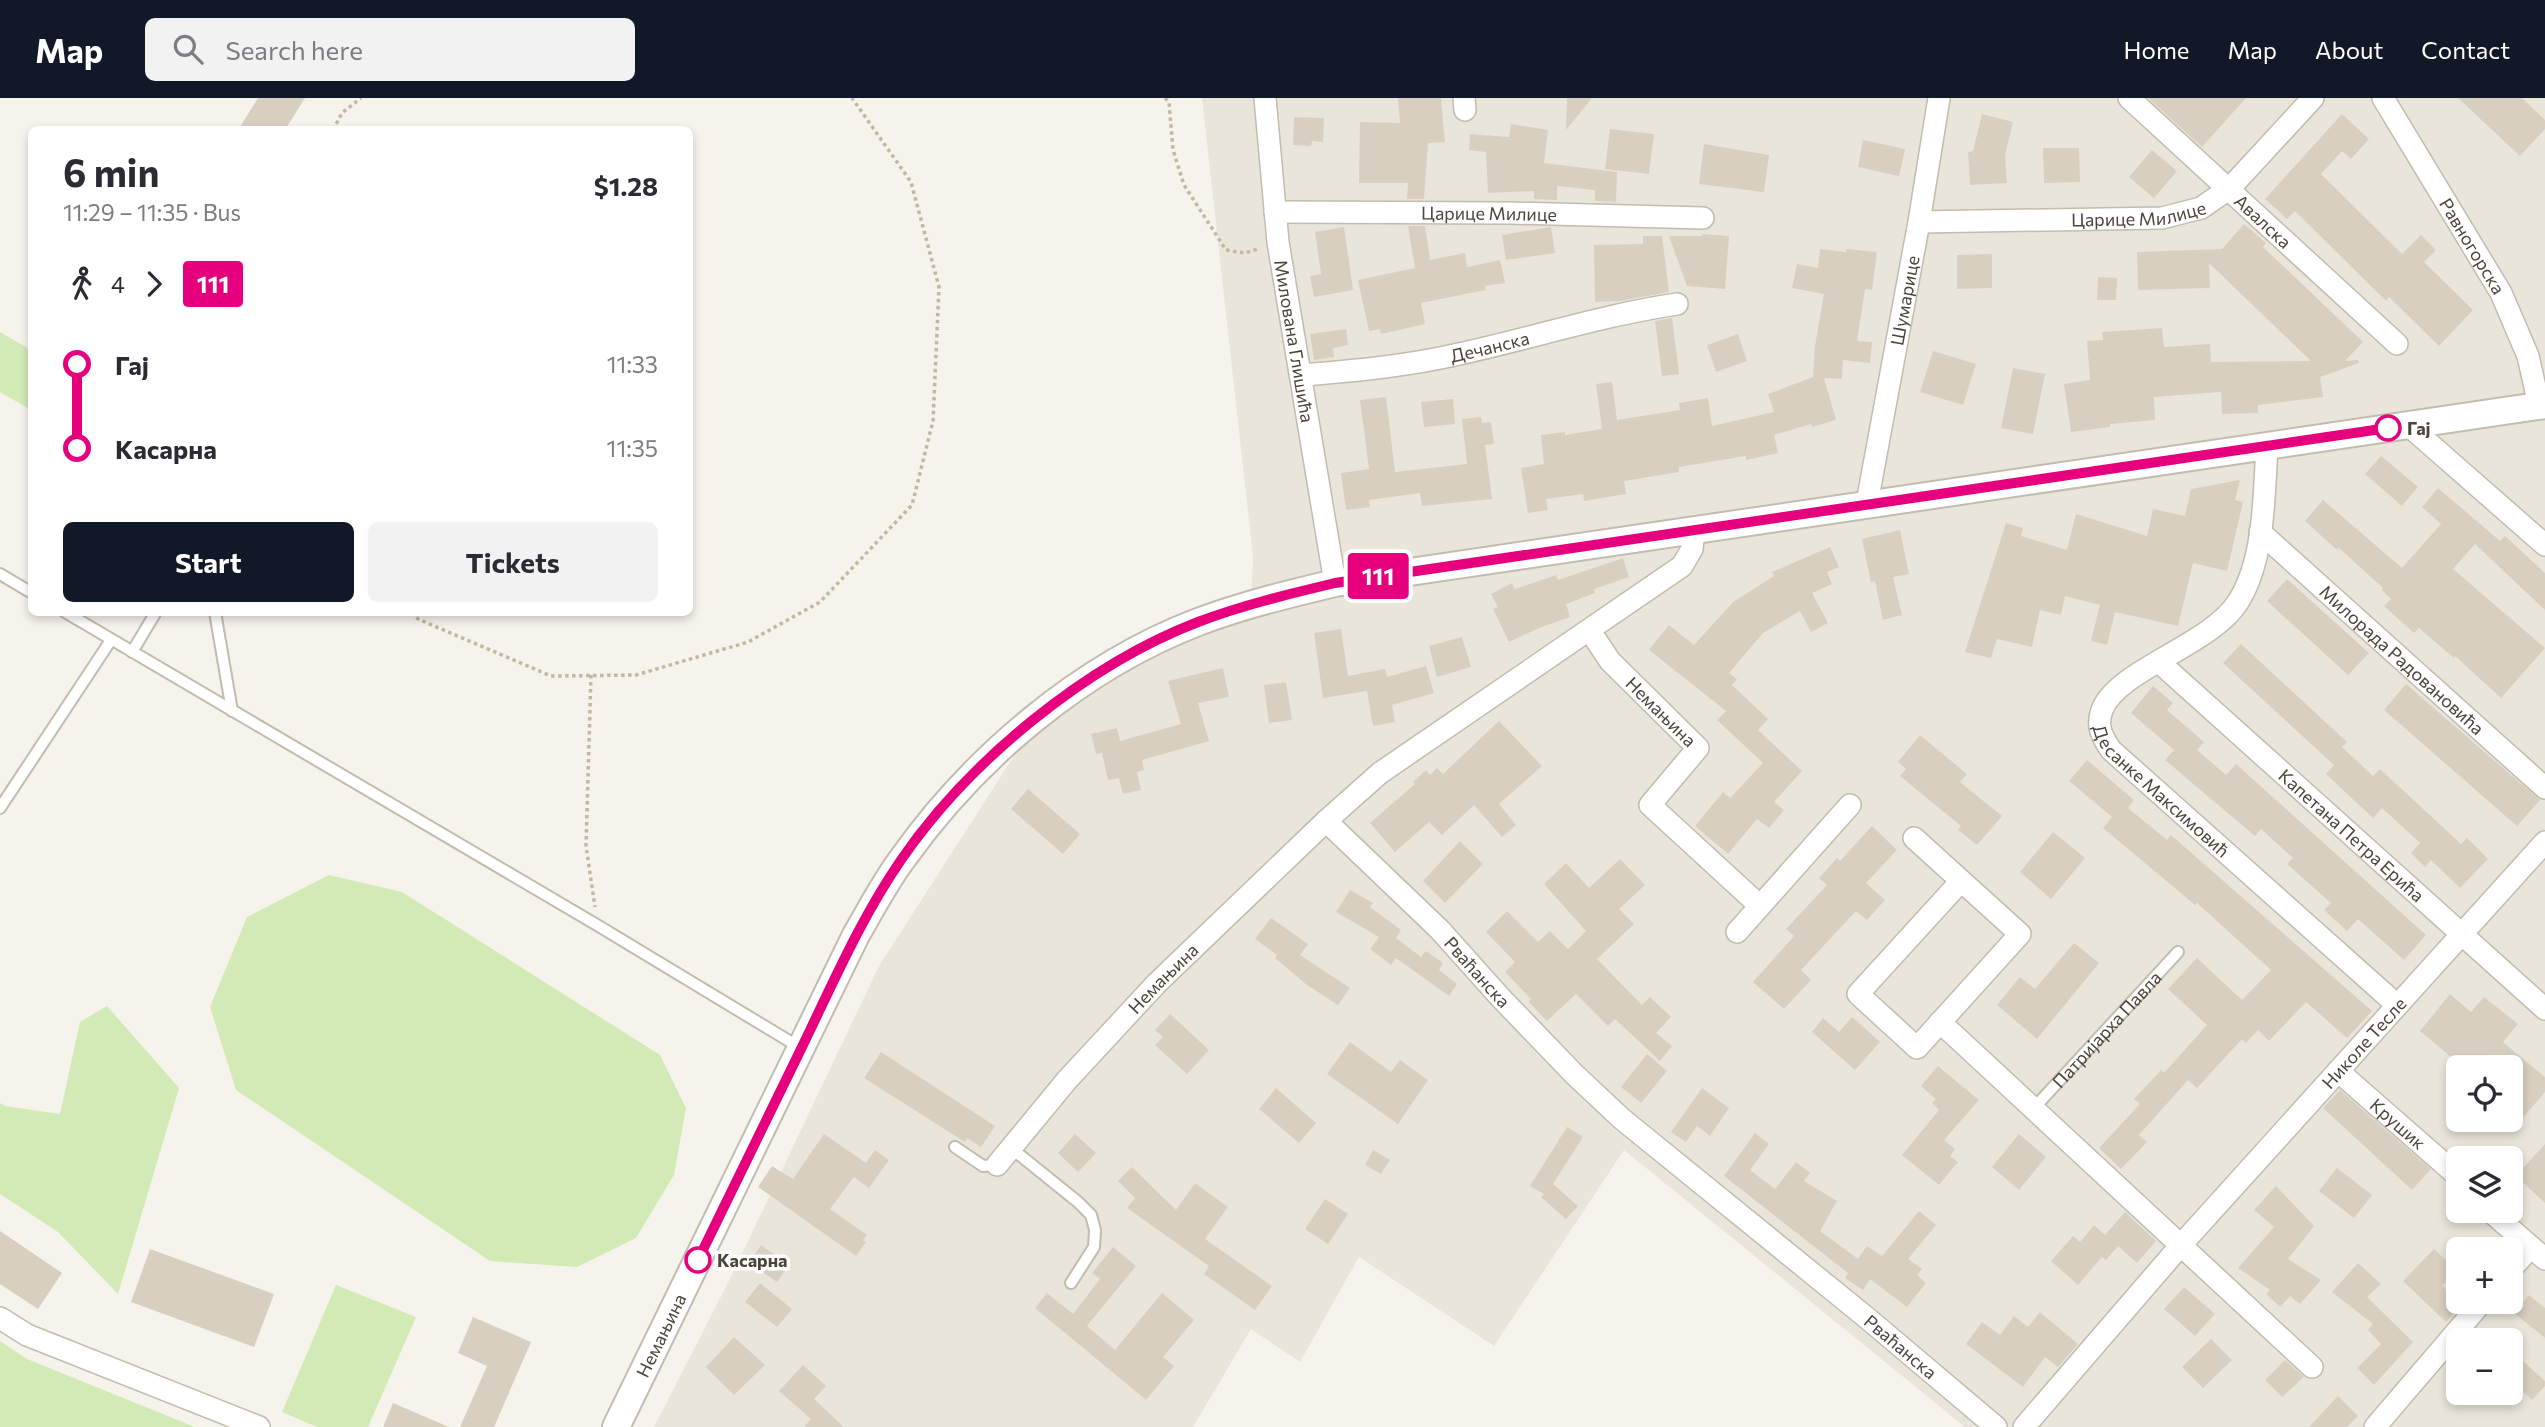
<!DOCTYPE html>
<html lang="en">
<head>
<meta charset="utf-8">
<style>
	:root { --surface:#fff; --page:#f2f2f3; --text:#2b2b33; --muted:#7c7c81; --accent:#111827 }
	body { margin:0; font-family:Commissioner,sans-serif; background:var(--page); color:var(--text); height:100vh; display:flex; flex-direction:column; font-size:26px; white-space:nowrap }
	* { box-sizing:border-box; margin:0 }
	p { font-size:23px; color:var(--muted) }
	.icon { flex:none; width:38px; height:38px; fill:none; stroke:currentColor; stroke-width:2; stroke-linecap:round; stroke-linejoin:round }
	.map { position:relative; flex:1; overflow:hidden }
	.details { position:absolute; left:28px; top:28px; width:665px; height:490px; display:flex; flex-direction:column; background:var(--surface); border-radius:10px; box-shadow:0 4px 10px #0003 }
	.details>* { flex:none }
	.badge { padding:0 14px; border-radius:5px; font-size:24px; line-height:46px }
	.tools { position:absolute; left:2446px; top:957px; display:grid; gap:14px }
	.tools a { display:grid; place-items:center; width:77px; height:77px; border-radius:10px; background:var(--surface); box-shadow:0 4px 10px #0003; font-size:35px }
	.map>.badge { position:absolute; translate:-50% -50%; box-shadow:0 0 0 4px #fff }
	.legs { display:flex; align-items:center; gap:10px; height:77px; padding:0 35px; font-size:23px }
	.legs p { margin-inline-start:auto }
	.headline { display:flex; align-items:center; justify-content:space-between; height:119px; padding:0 35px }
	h1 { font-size:38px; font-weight:700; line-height:52px }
	.action { display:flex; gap:14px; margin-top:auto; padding:14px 35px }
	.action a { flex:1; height:80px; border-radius:10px; background:var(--accent); color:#fff; font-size:28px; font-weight:700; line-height:80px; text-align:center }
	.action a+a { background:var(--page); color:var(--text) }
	ul { padding:0 35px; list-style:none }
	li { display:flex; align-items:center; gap:24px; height:84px; font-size:26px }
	li i { display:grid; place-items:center; width:10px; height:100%; margin:0 9px; background:currentColor }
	li i::after { content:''; width:18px; height:18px; margin:-9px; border:5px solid; border-radius:50%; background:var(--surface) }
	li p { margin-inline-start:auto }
	li:first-child i { background:linear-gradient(#0000 50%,currentColor 0) }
	li:last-child i { background:linear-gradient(currentColor 50%,#0000 0) }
	header { display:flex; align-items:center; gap:42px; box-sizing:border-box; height:98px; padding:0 35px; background:var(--accent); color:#fff }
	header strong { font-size:33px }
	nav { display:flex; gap:38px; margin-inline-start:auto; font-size:24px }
	.search { width:490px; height:63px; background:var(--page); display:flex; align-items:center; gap:18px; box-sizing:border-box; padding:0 24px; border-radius:10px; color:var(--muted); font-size:26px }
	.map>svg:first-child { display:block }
	.residential { fill:#eae5da; fill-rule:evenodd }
	.green { fill:#d2eab5 }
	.building { fill:#d8cfc1 }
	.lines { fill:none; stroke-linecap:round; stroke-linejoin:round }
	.service-casing { stroke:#c2bbae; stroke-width:14 }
	.minor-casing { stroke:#c2bbae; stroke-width:24 }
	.tertiary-casing { stroke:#c2bbae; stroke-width:30 }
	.path { stroke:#c4b79f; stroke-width:3.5; stroke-dasharray:3.5 3.5; stroke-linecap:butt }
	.service { stroke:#fff; stroke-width:10 }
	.minor { stroke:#fff; stroke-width:21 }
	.tertiary { stroke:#fff; stroke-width:26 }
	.line-1-casing { stroke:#fff; stroke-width:16 }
	.line-1 { stroke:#e6007e; stroke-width:10 }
	.stop-1-dot { fill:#fff; stroke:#e6007e; stroke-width:3.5 }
	.labels { text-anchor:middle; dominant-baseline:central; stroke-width:7; stroke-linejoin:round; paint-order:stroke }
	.street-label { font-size:18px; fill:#4b4439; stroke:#fff }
	.stop-label { font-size:18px; font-weight:bold; fill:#4b4439; stroke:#fff; text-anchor:start }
</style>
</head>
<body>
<header>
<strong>Map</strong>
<div class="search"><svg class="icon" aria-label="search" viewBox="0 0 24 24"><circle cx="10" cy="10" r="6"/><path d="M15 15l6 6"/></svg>Search here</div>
<nav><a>Home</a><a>Map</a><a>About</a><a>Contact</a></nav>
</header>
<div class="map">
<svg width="2545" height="1329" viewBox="0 0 2545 1329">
	<rect width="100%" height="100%" fill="#f6f3ec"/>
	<!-- residential -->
	<path class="residential" d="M1202 0H2545V1329H1965L1624 1052 1494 1248 1359 1159 1300 1264 1251 1231 1193 1329H654L730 1181 879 868 1041 616 1251 505 1253 458ZM2459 970H2511V1022H2459ZM2459 1060H2511V1113H2459ZM2459 1152H2511V1204H2459ZM2459 1242H2511V1295H2459Z"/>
	<!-- green -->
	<path class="green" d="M0 234 31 252V312L0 294Z
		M329 777 402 794 660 957 686 1010 674 1077 636 1140 577 1169 490 1163 236 992 210 909 247 819Z
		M107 908 179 990 118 1196 58 1134 0 1096V1005L5 1008 60 1016 80 924Z
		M336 1187 416 1219 368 1329H317L282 1314Z
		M0 1243 27 1261 195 1329H0Z"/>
	<!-- building -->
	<path class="building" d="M258 0H305L285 32H238Z
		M1398 0H1441L1445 44 1428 45 1424 101H1407L1408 85H1359L1360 24 1400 25Z
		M1567 0H1592L1566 32Z
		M2148 0H2246L2202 49Z
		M2458 0H2522L2545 22V31L2520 58Z
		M1982 16 2013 24 2005 57 2007 85 1970 87 1968 54 1973 53Z
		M2342 16 2369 41 2351 61 2342 53 2321 76 2402 156 2421 137 2436 152 2424 164 2473 212 2439 248 2389 199 2386 203 2295 113 2287 121 2265 101Z
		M1294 19 1324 20 1323 44 1312 43 1311 48 1293 47Z
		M1511 26 1548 32 1544 65 1617 74 1616 104 1595 103V92L1557 88V102L1534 101V93L1488 95 1486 54 1469 52 1470 36 1509 39Z
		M1610 31 1654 36 1649 76 1605 71Z
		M1863 42 1905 51 1899 78 1858 69Z
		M1704 46 1769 57 1764 94 1699 86Z
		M2043 50H2079L2080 84 2044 85Z
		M2152 52 2177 73 2154 100 2129 79Z
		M2244 126 2266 145 2263 149 2363 244 2345 263 2358 262 2359 265 2320 279 2323 299 2258 307V315L2222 316 2221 294 2154 299 2155 322 2110 326V329L2071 334 2064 286 2090 282 2087 243 2103 242 2102 234 2162 230 2164 249 2210 246 2211 264 2311 263 2209 165 2210 190 2138 192 2137 154 2222 151Z
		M1408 128H1425L1430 162 1465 155 1467 169 1500 162 1505 185 1485 188V192L1421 205 1425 226 1381 236 1380 231 1369 233 1358 182 1415 170Z
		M1344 129 1353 192 1314 199 1310 178 1321 176 1315 134Z
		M1551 129 1555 155 1506 162 1502 137Z
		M1702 136 1729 138 1725 191 1687 188 1669 138H1702Z
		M1643 138H1662L1669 194 1620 203 1595 204 1594 147 1643 146Z
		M1820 151 1846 154 1847 151 1877 154 1872 192 1865 191 1857 243 1872 244 1870 265 1843 262 1842 281 1824 280 1836 322 1812 329 1811 326 1774 337 1778 355 1746 362V358L1679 369V374L1624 383 1626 396 1584 403 1583 396 1546 401 1548 412 1528 415 1521 370 1544 366 1541 337 1565 334V337L1602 331 1596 286 1612 284 1617 322 1680 312 1679 305 1708 300 1712 328 1774 314 1768 296 1813 279 1815 248 1824 196 1792 190 1797 166 1818 170Z
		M1992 156V190L1957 191V157Z
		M2098 179 2117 180 2116 202H2097Z
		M1672 220 1679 276 1662 278 1655 223Z
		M1346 231 1348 247 1333 250 1334 259 1314 262 1310 236Z
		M1738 236 1747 263 1716 274 1707 247Z
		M1933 253 1976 266 1963 307 1920 294Z
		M2013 270 2045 276 2033 336 2001 330Z
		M1386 299 1395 374 1467 366 1462 321 1481 319 1482 325 1491 324 1494 346 1485 347 1492 401 1422 408 1420 395 1369 402 1370 409 1346 412 1341 375 1369 371 1360 302Z
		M1453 301 1455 326 1424 329 1421 304Z
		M2381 358 2418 389 2402 408 2365 376Z
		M2240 382 2235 402 2243 404 2227 473 2193 465 2178 528 2115 514 2107 547 2091 543 2100 507 2065 498 2061 517 2040 512 2032 549 1997 541 1991 560 1965 554 2006 425 2023 430 2021 438 2067 452 2076 416 2147 438 2153 411 2185 418 2191 391Z
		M2438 390 2500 443 2505 438 2545 475V512L2475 446 2453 471 2545 550 2501 600 2455 558 2454 560 2419 530 2414 535 2384 508 2391 501 2382 492 2383 490 2339 450 2337 452 2305 423 2323 402 2402 470 2441 426 2422 409Z
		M1900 432 1909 476 1893 479 1902 517 1883 522 1875 483 1871 484 1862 441Z
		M1830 449 1839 469 1827 474 1832 486 1812 495 1828 525 1811 534 1800 513 1763 535 1729 575 1737 581 1732 587 1768 621 1758 632 1802 673 1774 704 1784 712 1769 730 1757 721 1728 756 1695 728 1723 694 1730 700 1763 665 1717 622 1726 613 1649 552 1669 527 1694 547 1733 504 1774 478 1772 474Z
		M1623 460 1629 479 1594 491 1595 495 1566 506 1570 519 1539 530 1509 544 1493 511 1498 509 1491 496 1512 485 1515 491 1556 477 1558 482Z
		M2287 481 2369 555 2348 577 2267 503Z
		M1341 531 1348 578 1385 571 1387 579 1426 568 1434 595 1392 607 1395 624 1373 628 1367 593 1323 600 1314 535Z
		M1462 539 1471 569 1437 579 1429 548Z
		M2241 546 2347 644 2342 649 2373 678 2380 671 2461 746 2467 740 2488 761 2460 790 2431 762 2425 769 2411 755 2420 745 2382 710 2373 720 2326 676 2334 667 2223 565Z
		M1223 570 1229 599 1198 605 1209 643 1142 662 1144 672 1137 674 1141 692 1123 696 1119 680 1108 682 1102 655 1096 656 1091 636 1117 630 1120 643 1181 626 1168 583Z
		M1286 584 1292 622 1269 625 1264 587Z
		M2406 586 2540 702 2517 728 2384 612Z
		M2153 588 2173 605 2167 612 2204 644 2197 652 2226 677 2236 666 2426 837 2404 862 2358 821 2347 833 2324 812 2331 805 2287 766 2293 760 2261 731 2255 738 2165 662 2174 652 2131 615Z
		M1499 623 1542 668 1499 706 1516 727 1502 739 1474 707 1442 737 1429 724 1395 754 1370 725 1415 686 1413 684 1426 672 1430 677 1437 670 1443 676Z
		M1920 637 1967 676 1960 684 2002 718 1977 747 1958 732 1961 728 1900 678 1906 671 1898 664Z
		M2087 662 2134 702 2128 710 2167 742 2171 737 2372 913 2347 940 2306 904 2269 943 2258 932 2246 945 2242 941 2197 990 2188 982 2139 1037 2147 1044 2121 1071 2099 1050 2140 1006 2134 1001 2161 972 2164 975 2207 927 2168 891 2197 860 2242 902 2271 872 2197 805 2195 807 2103 730 2112 719 2069 683Z
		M1028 691 1080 736 1063 756 1011 711Z
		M1872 728 1897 752 1866 785 1885 802 1867 822 1856 813 1801 872 1811 882 1784 911 1753 884 1794 838 1786 831 1827 787 1819 780 1837 760 1840 763Z
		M2053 734 2085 760 2051 801 2020 774Z
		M1460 743 1483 766 1445 805 1423 783Z
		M1620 761 1645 787 1619 811 1634 826 1597 861 1642 907 1650 899 1671 919 1656 935 1672 948 1660 963 1615 921 1608 928 1576 896 1547 923 1529 904 1531 901 1505 874 1515 864 1486 834 1507 813 1538 844 1550 833 1568 851 1586 833 1544 786 1566 765 1589 790Z
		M1350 792 1373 805 1370 809 1401 832 1396 840 1421 859 1426 853 1443 865 1439 872 1457 886 1449 898 1396 860 1391 867 1370 851 1379 839 1336 814Z
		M1271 820 1308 846 1300 857 1350 890 1338 907 1307 887 1275 860 1277 857 1255 841Z
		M2074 845 2099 865 2037 941 1997 907 2020 879 2035 891Z
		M2450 896 2471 914 2484 899 2518 926 2503 944 2545 979V994L2520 1023 2511 1015V970H2464L2420 933Z
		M1170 916 1209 952 1187 976 1155 947 1163 939 1155 932Z
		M1852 919 1880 944 1855 972 1812 934 1823 920 1839 934Z
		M1350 944 1391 974 1400 962 1428 982 1398 1026 1327 976Z
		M881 954 995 1028 981 1049 967 1040 965 1044 864 980Z
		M1647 956 1667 973 1641 1005 1621 989Z
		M1938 968 1979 1002 1944 1042 1955 1051 1950 1058 1958 1064 1939 1087 1902 1057 1939 1012 1932 1005 1936 1001 1921 988Z
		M1276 990 1316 1025 1299 1045 1259 1011Z
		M1702 990 1729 1010 1710 1038 1697 1028 1686 1044 1671 1034Z
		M2340 992 2431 1071 2412 1092 2323 1010Z
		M1567 1029 1583 1039 1553 1086 1578 1108 1566 1121 1541 1099 1544 1096 1530 1088Z
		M1755 1035 1769 1046 1750 1072 1775 1091 1796 1064 1810 1075 1804 1083 1837 1103 1820 1133 1858 1161 1867 1148 1882 1158 1919 1113 1936 1127 1908 1161 1922 1171 1917 1177 1926 1185 1907 1209 1870 1181 1863 1192 1845 1180 1848 1175 1724 1078Z
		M824 1036 866 1065 875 1052 889 1062 869 1090 854 1079 830 1111 867 1137 863 1142 866 1144 856 1158 758 1089 772 1068 793 1081Z
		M1075 1036 1096 1055 1078 1074 1058 1055Z
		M2019 1036 2046 1059 2019 1092 1992 1069Z
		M2545 1046V1105L2516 1078Z
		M1373 1052 1390 1062 1381 1076 1365 1067Z
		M1132 1069 1176 1112 1195 1085 1228 1109 1205 1141 1272 1188 1255 1212 1204 1176 1209 1168 1127 1110 1135 1100 1118 1083Z
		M2337 1070 2372 1097 2354 1120 2319 1093Z
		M2276 1088 2314 1128 2288 1161 2321 1182 2300 1206 2290 1198 2280 1209 2266 1196 2270 1192 2238 1170 2274 1129 2254 1112Z
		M1325 1101 1348 1116 1328 1146 1305 1131Z
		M2125 1114 2156 1143 2137 1165 2118 1148 2106 1162 2102 1159 2078 1187 2051 1163 2073 1138 2080 1144 2094 1127 2105 1137Z
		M0 1133 62 1175 38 1211 0 1186Z
		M761 1147 789 1167 777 1184 749 1165Z
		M1113 1149 1136 1168 1087 1228 1115 1252 1162 1195 1194 1222 1163 1259 1174 1268 1146 1302 1035 1210 1047 1195 1073 1216 1100 1181 1092 1175Z
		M150 1151 274 1196 254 1249 131 1204Z
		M2434 1151 2456 1172 2442 1188 2462 1207 2446 1224 2403 1183Z
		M2358 1165 2381 1186 2367 1199 2413 1244 2374 1287 2357 1270 2381 1246 2368 1232 2373 1226 2332 1194Z
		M760 1185 792 1211 777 1229 745 1204Z
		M2184 1189 2215 1216 2195 1238 2164 1211Z
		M2529 1197 2545 1210V1240L2514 1215Z
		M2040 1214 2078 1246 2058 1269 2045 1259 2023 1289 1966 1246 1982 1224 2000 1237 2014 1218 2028 1229Z
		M473 1219 531 1244 494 1329H460L487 1268 458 1255Z
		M734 1239 765 1267 734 1297 706 1269Z
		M2211 1241 2232 1262 2203 1290 2182 1269Z
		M2285 1262 2304 1279 2282 1299 2265 1282Z
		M2523 1263 2545 1283V1288L2532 1302 2511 1282V1276Z
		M803 1267 826 1288 814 1301 844 1329H804L811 1321 779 1293Z
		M2338 1298 2358 1318 2347 1329H2309Z
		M393 1305 449 1329H383Z"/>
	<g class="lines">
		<!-- service casing -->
		<g class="service-casing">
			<g id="service">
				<path d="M0 476 32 495"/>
				<path d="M65 514 597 827 799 949"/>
				<path d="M215 514 232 613"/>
				<path d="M132 554 156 514"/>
				<path d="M0 710 111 542"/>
				<path id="s1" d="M2034 1010 2178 854"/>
				<path d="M955 1049 983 1068 997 1067"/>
				<path d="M1011 1050 1078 1104 1091 1117 1095 1132 1094 1149 1071 1185"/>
			</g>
		</g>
		<!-- minor casing -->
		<g class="minor-casing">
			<g id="minor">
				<path id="s2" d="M1265 0 1278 144 1335 485"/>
				<path d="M1464 0 1465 12"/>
				<path id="s3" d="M2129 0 2397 246"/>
				<path id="s4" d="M2383 0 2501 195 2528 258 2539 307"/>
				<path id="s5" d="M1275 114 1510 115 1703 120"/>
				<path id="s6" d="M1919 124 2162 120 2201 110 2230 90 2313 0"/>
				<path id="s7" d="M1301 277C1354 273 1407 268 1459 256 1532 240 1603 217 1677 206"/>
				<path d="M2408 327 2545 447"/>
				<path id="s8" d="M2267 347C2264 396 2265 462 2238 504 2211 547 2117 572 2102 612 2096 628 2102 639 2111 652L2397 907"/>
				<path id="s9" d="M1867 405 1919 124 1939 0"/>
				<path id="s10" d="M2260 434 2545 690"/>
				<path id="s11" d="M1590 533 1610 563 1698 650 1650 707 1760 808"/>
				<path id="s12" d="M2159 564 2545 911"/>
				<path id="s13" d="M1326 723 1440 832 1499 898 1574 976 1622 1021 1867 1220 1996 1329"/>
				<path d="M1914 740 2020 836 1917 950 1858 896 1961 783"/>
				<path d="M1737 834 1850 707"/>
				<path d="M1940 924 2312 1269"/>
				<path id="s14" d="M2338 973 2459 1079"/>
				<path id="s15" d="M997 1067 1067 982 1157 885 1326 723 1380 675 1682 468 1692 451 1694 433"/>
				<path d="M2490 1113 2545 1161"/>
				<path d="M2511 1171 2531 1149"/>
				<path d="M0 1220 27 1237 259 1329"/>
				<path id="s16" d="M2024 1329 2181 1147 2545 744"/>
				<path d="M2375 1329 2482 1204"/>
			</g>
		</g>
		<!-- tertiary casing -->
		<g class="tertiary-casing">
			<g id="tertiary">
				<path id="s17" d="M616 1329 856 837C871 811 885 784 903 760 975 659 1081 569 1198 524 1243 507 1289 496 1335 485L2545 307"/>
			</g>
		</g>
		<!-- path -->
		<path class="path" d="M1165 0 1169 4 1173 52 1184 87 1226 152 1245 155 1258 151
			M333 32 342 15 361 0
			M412 514 418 521 551 578 636 577 748 544 820 504 912 407 933 323 939 189 911 84 852 0
			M591 577 586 748 595 809"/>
		<!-- service -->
		<use href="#service" class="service"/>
		<!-- minor -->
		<use href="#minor" class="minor"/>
		<!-- tertiary -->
		<use href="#tertiary" class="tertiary"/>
	</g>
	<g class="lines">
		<!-- line-1 casing -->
		<g class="line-1-casing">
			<path id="line-1" d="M698 1162C733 1091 768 1020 802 949 833 885 861 820 901 762 969 663 1086 567 1198 524 1243 507 1289 496 1335 485L2388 330"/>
		</g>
		<!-- line-1 -->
		<use href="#line-1" class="line-1"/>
	</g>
	<!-- markers -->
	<g class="stop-1-dot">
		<circle cx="2388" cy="330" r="12"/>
		<circle cx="698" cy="1162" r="12"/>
	</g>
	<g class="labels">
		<!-- street labels -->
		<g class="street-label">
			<text stroke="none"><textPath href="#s6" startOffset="220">Царице Милице</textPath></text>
			<text stroke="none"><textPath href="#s5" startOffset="214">Царице Милице</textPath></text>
			<text stroke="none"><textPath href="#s3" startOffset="182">Авалска</textPath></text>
			<text stroke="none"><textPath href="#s4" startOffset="173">Равногорска</textPath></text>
			<text stroke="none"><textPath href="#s9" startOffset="206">Шумарице</textPath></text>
			<text stroke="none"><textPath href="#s2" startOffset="245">Милована Глишића</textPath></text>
			<text stroke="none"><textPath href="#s7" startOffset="191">Дечанска</textPath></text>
			<text stroke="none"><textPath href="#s10" startOffset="191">Милорада Радовановића</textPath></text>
			<text stroke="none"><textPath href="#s11" startOffset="108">Немањина</textPath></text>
			<text stroke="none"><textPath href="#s8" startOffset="444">Десанке Максимовић</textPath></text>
			<text stroke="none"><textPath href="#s12" startOffset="259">Капетана Петра Ерића</textPath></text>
			<text stroke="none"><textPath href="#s13" startOffset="214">Рваћанска</textPath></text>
			<text stroke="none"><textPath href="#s15" startOffset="250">Немањина</textPath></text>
			<text stroke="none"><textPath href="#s1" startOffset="107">Патријарха Павла</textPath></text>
			<text stroke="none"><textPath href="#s16" startOffset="513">Николе Тесле</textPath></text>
			<text stroke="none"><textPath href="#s14" startOffset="80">Крушик</textPath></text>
			<text stroke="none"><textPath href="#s17" startOffset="102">Немањина</textPath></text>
			<text stroke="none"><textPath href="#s13" startOffset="780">Рваћанска</textPath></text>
		</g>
		<!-- stop labels -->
		<g class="stop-label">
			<text x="2407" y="330">Гај</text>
			<text x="717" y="1162">Касарна</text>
		</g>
	</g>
</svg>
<div class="tools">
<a><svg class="icon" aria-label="locate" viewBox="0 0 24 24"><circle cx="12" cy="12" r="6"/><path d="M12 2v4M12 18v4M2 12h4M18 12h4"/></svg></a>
<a><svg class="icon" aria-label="layers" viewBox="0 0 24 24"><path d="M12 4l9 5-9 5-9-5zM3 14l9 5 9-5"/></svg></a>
<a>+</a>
<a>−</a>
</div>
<b class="badge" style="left:1378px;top:478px;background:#e6007e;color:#fff">111</b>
<section class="details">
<div class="headline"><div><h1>6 min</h1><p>11:29 – 11:35 · Bus</p></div><b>$1.28</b></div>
<div class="legs"><svg class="icon" aria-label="walk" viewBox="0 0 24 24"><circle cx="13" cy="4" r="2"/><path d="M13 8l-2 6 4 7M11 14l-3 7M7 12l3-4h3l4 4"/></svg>4<svg class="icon" aria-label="forward" viewBox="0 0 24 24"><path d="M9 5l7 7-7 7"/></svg><b class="badge" style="background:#e6007e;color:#fff">111</b></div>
<ul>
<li><i style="color:#e6007e"></i><b>Гај</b><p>11:33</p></li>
<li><i style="color:#e6007e"></i><b>Касарна</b><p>11:35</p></li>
</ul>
<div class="action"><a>Start</a><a>Tickets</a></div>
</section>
</div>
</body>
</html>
